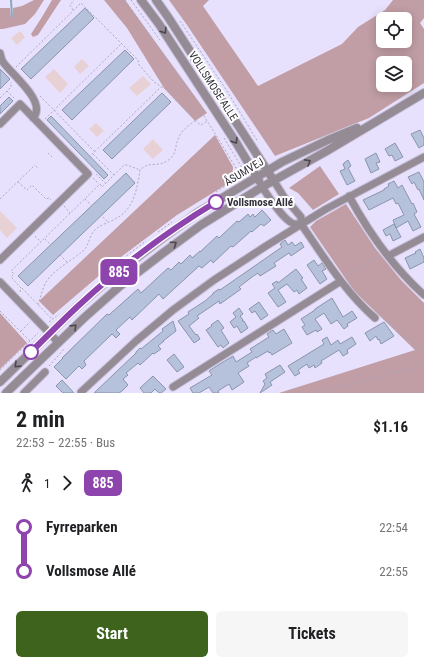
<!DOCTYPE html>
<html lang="en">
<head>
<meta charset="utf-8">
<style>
	:root { --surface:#fff; --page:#f6f6f6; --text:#202124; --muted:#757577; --accent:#3d631c }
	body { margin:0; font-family:"Roboto Condensed",sans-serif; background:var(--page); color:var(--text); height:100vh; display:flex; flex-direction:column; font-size:15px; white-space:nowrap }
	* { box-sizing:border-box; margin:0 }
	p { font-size:13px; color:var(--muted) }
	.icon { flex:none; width:22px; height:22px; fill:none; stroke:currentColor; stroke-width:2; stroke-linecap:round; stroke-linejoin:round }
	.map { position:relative; height:393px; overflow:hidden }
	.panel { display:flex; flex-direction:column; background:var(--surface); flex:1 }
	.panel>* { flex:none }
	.badge { padding:0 8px; border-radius:6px; font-size:14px; line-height:26px }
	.buttons { position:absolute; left:376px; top:12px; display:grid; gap:8px }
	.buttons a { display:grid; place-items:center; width:36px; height:36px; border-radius:6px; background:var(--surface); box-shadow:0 2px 10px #0003; font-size:20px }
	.map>.badge { position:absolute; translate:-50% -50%; box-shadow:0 0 0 2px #fff }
	.legs { display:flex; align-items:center; gap:6px; height:44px; padding:0 16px; font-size:13px }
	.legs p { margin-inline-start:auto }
	.overview { display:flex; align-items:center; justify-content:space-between; height:68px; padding:0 16px }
	h1 { font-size:22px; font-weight:700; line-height:30px }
	.cta { display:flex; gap:8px; margin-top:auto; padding:8px 16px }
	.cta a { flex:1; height:46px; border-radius:6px; background:var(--accent); color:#fff; font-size:16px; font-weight:700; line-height:46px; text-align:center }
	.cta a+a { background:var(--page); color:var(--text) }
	ul { padding:0 16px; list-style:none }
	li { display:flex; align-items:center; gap:14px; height:44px; font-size:15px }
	li i { display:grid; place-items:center; width:6px; height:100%; margin:0 5px; background:currentColor }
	li i::after { content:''; width:10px; height:10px; margin:-5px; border:3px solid; border-radius:50%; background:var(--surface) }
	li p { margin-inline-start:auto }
	li:first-child i { background:linear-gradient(#0000 50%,currentColor 0) }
	li:last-child i { background:linear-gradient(currentColor 50%,#0000 0) }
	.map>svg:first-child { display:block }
	.green { fill:#e8d1d5 }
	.forest { fill:#c19ea5; fill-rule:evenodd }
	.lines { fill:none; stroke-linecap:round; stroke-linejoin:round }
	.stream { stroke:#8aa8b9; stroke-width:2 }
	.building { fill:#b6c2dc; stroke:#8995ad }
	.minor-casing { stroke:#c4bdd6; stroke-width:9 }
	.tertiary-casing { stroke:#c4bdd6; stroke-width:10 }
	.path { stroke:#aea8bf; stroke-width:1; stroke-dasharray:2 2; stroke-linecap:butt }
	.minor { stroke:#958b94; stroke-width:7 }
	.tertiary { stroke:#958b94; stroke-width:8 }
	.oneway { stroke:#4b4650 }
	.line-1-casing { stroke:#fff; stroke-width:9 }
	.line-1 { stroke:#8e44ad; stroke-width:6 }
	.stop-1-dot { fill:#fff; stroke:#8e44ad; stroke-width:2 }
	.labels { text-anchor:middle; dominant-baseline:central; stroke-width:4; stroke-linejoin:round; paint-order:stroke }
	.street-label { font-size:11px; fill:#322f3a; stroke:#fff }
	.stop-label { font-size:11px; font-weight:bold; fill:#322f3a; stroke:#fff; text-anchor:start }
</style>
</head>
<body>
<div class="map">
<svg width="424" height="393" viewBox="0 0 424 393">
	<rect width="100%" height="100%" fill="#e8e1fd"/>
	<!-- green -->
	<path class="green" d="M20 31 25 37 17 45 11 38Z
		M82 59 89 66 80 74 74 67Z
		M54 69 68 84 60 93 45 77Z
		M143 76 151 84 137 96 129 88Z
		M96 123 104 131 97 137 89 129Z
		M153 139 163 150 153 159 143 149Z
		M0 211 17 228 7 238 0 230Z"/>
	<!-- forest -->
	<path class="forest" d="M34 0H44L35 14 25 24 3 29H0V8H10L11 18H13V8L22 6Z
		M52 0H61L38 35 33 37 31 34 42 17Z
		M104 0H125L207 113 195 121 164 88 127 28Z
		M169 0H209L203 6 258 86 342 44 358 27 385 10 393 0H424V18L420 23 424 29V83L369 118 275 156 187 25ZM383 19H405V41H383ZM383 63H405V85H383Z
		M215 135 233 167 232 181 177 215 121 257 53 315 39 301Z
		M320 166 339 194 313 210 298 193 289 188Z
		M346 204 375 248 401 280 424 303V393H279L415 350 354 291 310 227 316 221Z
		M0 313 27 343 0 369Z"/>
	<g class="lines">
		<!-- stream -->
		<path class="stream" d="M11 0 12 17"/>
	</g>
	<!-- building -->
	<path class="building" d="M85 8 94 18 31 79 21 69Z
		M125 50 134 59 72 120 62 110Z
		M0 69 10 79 0 89Z
		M162 93 171 102 112 159 103 150Z
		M9 97 13 101 0 114V106Z
		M51 116 108 175 104 179 47 120Z
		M420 130 424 138V145L419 148 411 134Z
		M395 143 403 157 395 161 392 155 389 156 385 149Z
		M376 153 380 162 376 163 379 169 371 173 365 159Z
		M348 160 351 166 348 168 355 181 347 185 340 171 345 169 343 164H344V163Z
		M419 172 424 182V200L419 189 418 190 414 182 412 184 408 177Z
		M126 173 135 183 28 286 18 276Z
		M394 181 398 188 402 185 412 204 413 203 417 212 414 214 421 227 413 231 408 221 396 228 393 220 404 215 398 203 396 204 393 198 369 210 363 200 384 190V189L389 186 388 184Z
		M262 210 271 220 264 226 261 224 252 232 251 231 233 247 231 246 213 263 211 260 202 268 199 266 163 299 159 294 132 320 130 317 116 330 120 334 116 338 112 334 84 361 86 365 82 369 79 366 66 379 54 367 63 358H62L107 314 109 315 110 314 138 289 141 293 168 268 171 270 179 262 181 264 190 255 192 258 200 251V252L217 236 219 238 237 221 239 222 248 214 250 217 253 214 255 217Z
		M394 224 401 237 393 241 390 234 386 236 383 230Z
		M285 240 288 245 292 242 295 246 301 242 304 247 291 256 289 253 274 263 276 266 260 276 258 273 252 277 239 287 241 289 220 304 219 301 197 316 199 318 189 326 196 335 197 334 200 339 194 343 178 321 189 314 188 312 205 301 213 294V293L219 289 220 290 282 247 280 244Z
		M420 249 424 258V262L410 269 405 258 416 253 415 252Z
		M314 260 318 266 322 263 326 269 322 271 327 279 320 284 307 265Z
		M296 269 303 278 301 279 307 288 299 294 297 290 294 292 287 284 278 290 286 302 278 307 268 293 275 288 272 284 277 281 278 283Z
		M332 298 343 317 352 311 357 318 347 324 348 326 344 329 337 320 331 324 324 313 315 319 322 329 317 332 316 330 307 335 302 327 305 325 301 319 315 310V309Z
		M259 302 268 315 261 320 255 311 252 313 249 309Z
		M239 308 243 314 240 316 243 320 242 321H244L248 328 241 333 237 326 234 328 230 322 236 317 233 313Z
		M218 320 224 328 221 330 229 343 223 348 221 345 218 347 206 330 212 326 211 325Z
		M173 321 176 331 163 341H164L158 346 161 349 154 354 153 353 140 365 138 363 126 373 128 375 123 379 128 385 122 391 119 393H94L136 353V352L140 348 141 349 163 331 162 329Z
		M384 322 394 336 381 344 379 339 378 340 376 336 370 341 365 333Z
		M284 329 292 343 272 355 270 352 269 353 268 351 256 358V357L247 363 249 366 238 373 244 382 232 390 229 384 218 391 219 393H213L209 387 199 393H193L190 388 212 375 209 371 215 367 233 356 236 362 252 352 250 349 269 337 267 334 273 330 276 334Z
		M327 337 331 345 338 340 340 344 352 337 356 344 347 350 348 353 343 356 339 350 321 361 322 363 315 368 314 365 309 368 307 364 298 370 300 373 295 376 288 366 324 344 322 340Z
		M174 354 184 367 177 372 167 360Z
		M280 365 285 372 270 382 272 385 260 393 265 384 263 381 267 378 265 374Z
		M153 376 166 389 161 393H159L155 389 151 393H144L140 388Z
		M62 380 74 393H63L56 386Z"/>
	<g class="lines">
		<!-- minor casing -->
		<g class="minor-casing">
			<path id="minor" d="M0 53C1 56 1 59 3 62 11 74 48 102 33 118
				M0 124 20 104 88 174 0 260
				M274 181 284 197 301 217V224C324 257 345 292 375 318
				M262 187C269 197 283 220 294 224 295 224 300 224 301 224
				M349 196C369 233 393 267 424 295
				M388 256 424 237
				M0 282 58 342
				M173 387 341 281
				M81 392 136 341 173 310 214 280 266 246 326 209 424 157
				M24 393 45 372"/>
		</g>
		<!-- tertiary casing -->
		<g class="tertiary-casing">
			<path id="tertiary" d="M141 0 159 24 237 144 259 181
				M156 0 168 17 274 181
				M0 382 77 307 113 276 156 243 197 213 282 162 328 140 357 128
				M6 393 85 317 120 286 163 253 201 225 262 187 325 152 424 93"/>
		</g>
		<!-- path -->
		<path class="path" d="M125 0 168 61 188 91 216 135 242 178
			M131 0 160 40
			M412 0 424 12
			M73 10 70 5 74 0
			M180 21 227 91 258 142
			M16 67 81 3 138 60 139 65 154 82 160 86 164 88 199 124 201 125 207 121
			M7 91 14 98
			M40 96 95 152
			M0 98 11 87V82
			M45 119 121 44
			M224 138 244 171
			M48 153 52 157
			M93 154 114 175
			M86 160 161 87
			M36 166 39 169
			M96 174 106 184
			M93 178 99 184
			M234 180 236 167
			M18 182 27 190 32 185 46 199 49 198 51 200
			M216 192 241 176
			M0 199 35 165
			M85 199 91 205
			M64 206 70 213
			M103 217 108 222
			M158 232 172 222
			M35 236 40 241
			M45 239 51 245
			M60 255 67 262
			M117 263 146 241
			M345 276 379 256
			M22 288 52 319
			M20 292 21 288 11 277 14 274 11 271 100 184 102 187 124 165H127L140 170
			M38 305C40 298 42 291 45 284 52 270 72 261 84 250 89 245 89 237 94 231 99 225 108 223 115 219 134 210 137 189 140 170 142 168 145 166 148 165 154 164 161 165 167 161 178 154 174 147 179 137 182 130 189 125 195 121
			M0 311 30 341
			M381 316 424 352
			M49 322 59 314
			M21 331 30 322
			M49 366 64 349
			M0 370 38 333
			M312 393 424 365"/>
		<!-- minor -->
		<use href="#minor" class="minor"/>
		<!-- tertiary -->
		<use href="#tertiary" class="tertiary"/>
	</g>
	<!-- one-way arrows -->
	<defs><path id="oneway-chevron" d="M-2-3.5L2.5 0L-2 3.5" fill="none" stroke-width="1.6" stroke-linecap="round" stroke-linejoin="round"/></defs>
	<g class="oneway">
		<use href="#oneway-chevron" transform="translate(164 31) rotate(57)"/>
		<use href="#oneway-chevron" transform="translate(235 141) rotate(58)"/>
		<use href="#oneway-chevron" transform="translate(308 162) rotate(-29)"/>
		<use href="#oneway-chevron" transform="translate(174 244) rotate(-35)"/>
		<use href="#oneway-chevron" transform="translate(74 327) rotate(-44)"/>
		<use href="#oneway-chevron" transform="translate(17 365) rotate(136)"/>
	</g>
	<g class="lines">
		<!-- line-1 casing -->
		<g class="line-1-casing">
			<path id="line-1" d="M31 352C46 337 61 322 77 307 119 268 166 232 216 202"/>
		</g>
		<!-- line-1 -->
		<use href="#line-1" class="line-1"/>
	</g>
	<!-- markers -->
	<g class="stop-1-dot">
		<circle cx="216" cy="202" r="7"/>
		<circle cx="31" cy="352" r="7"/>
	</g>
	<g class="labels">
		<!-- street labels -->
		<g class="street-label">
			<text transform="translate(213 86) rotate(57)">VOLLSMOSE ALLE</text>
			<text transform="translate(244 172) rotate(-31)">ÅSUMVEJ</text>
		</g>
		<!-- stop labels -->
		<g class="stop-label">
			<text x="227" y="202">Vollsmose Allé</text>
		</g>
	</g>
</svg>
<div class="buttons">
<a><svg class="icon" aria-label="locate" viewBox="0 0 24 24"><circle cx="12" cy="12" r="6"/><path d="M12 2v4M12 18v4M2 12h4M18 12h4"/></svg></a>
<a><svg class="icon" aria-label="layers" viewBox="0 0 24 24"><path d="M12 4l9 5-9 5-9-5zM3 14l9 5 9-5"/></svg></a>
</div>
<b class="badge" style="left:119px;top:272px;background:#8e44ad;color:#fff">885</b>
</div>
<section class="panel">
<div class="overview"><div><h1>2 min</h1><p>22:53 – 22:55 · Bus</p></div><b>$1.16</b></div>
<div class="legs"><svg class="icon" aria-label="walk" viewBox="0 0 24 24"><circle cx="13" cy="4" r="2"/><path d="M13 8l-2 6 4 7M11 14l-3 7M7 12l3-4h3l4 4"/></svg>1<svg class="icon" aria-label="forward" viewBox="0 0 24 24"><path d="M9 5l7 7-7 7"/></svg><b class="badge" style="background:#8e44ad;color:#fff">885</b></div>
<ul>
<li><i style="color:#8e44ad"></i><b>Fyrreparken</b><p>22:54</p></li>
<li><i style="color:#8e44ad"></i><b>Vollsmose Allé</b><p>22:55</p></li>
</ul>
<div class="cta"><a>Start</a><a>Tickets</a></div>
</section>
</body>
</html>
